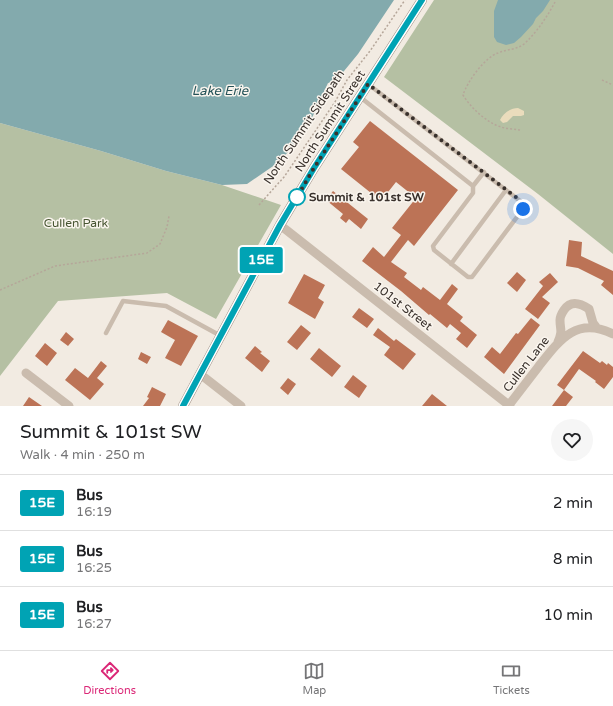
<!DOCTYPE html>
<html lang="en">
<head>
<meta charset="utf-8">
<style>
	:root { --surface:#fff; --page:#f6f6f6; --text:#202124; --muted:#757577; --line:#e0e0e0; --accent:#db2777 }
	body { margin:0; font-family:"Varela Round",sans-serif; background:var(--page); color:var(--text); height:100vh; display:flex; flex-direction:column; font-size:15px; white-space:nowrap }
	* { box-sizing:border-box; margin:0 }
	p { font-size:13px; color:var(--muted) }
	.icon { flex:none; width:22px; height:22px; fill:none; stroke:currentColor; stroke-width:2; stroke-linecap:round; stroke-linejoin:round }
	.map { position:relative; height:406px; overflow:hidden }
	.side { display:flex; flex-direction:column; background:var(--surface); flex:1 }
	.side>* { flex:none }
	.badge { padding:0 8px; border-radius:3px; font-size:14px; line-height:26px }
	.you { position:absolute; width:20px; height:20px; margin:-10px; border:3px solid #fff; border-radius:50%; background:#1a73e8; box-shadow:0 0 0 6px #1a73e833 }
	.map>.badge { position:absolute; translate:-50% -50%; box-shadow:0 0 0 2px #fff }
	.round { display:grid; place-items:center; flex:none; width:42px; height:42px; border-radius:21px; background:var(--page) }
	.summary { display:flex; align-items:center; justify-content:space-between; height:68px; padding:0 20px }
	h1 { font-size:19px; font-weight:600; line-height:30px }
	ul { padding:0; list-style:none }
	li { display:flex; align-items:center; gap:12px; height:56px; padding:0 20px; border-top:1px solid var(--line) }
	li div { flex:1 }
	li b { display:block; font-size:15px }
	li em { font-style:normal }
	li .badge { min-width:44px; font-weight:700; text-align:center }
	.menu { display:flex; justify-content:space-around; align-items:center; height:56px; border-top:1px solid var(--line); background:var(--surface); font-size:11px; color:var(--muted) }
	.menu a { display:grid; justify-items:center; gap:2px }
	.menu .active { color:var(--accent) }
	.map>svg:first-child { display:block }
	.green { fill:#b5c0a3 }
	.sand { fill:#eadcbc }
	.water { fill:#83aaad }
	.building { fill:#bc7356 }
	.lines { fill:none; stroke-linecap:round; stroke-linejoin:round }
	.path { stroke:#b5a699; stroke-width:1.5; stroke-dasharray:2 2; stroke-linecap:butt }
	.service { stroke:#cabcae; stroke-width:4.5 }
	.minor { stroke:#cabcae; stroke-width:9 }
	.secondary { stroke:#9d8c80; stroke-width:10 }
	.line-casing { stroke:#fff; stroke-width:9 }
	.line { stroke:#00a3b4; stroke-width:6 }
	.walk { stroke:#39312c; stroke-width:4; stroke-dasharray:0 7.2 }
	.stop-dot { fill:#fff; stroke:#00a3b4; stroke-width:2 }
	.labels { text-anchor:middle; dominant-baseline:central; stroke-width:3; stroke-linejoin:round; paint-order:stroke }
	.street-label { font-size:12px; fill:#39312c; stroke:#faf5ee }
	.stop-label { font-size:12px; font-weight:bold; fill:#39312c; stroke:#faf5ee; text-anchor:start }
	.park-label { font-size:12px; fill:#475532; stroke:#faf5ee }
	.water-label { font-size:13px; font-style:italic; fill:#245258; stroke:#faf5ee }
</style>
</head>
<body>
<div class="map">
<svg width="613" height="406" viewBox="0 0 613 406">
	<rect width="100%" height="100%" fill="#f2ebe2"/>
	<!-- green -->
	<path class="green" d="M434 0H613V254L538 194 384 77Z
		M0 123 101 151 166 171 222 185 281 205 216 319 167 293 58 301 0 376Z"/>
	<!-- sand -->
	<path class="sand" d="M518 108 524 111V115L521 116H513L507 122 503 123 500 120C503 113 511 108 518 108Z"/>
	<!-- water -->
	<path class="water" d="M0 0H394L358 54 335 82 328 83 305 133 279 162 247 184 222 185 166 171 101 151 0 123Z
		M498 0H550L543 11 536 18 533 24 521 37 514 43 506 45 497 42 494 37V11Z"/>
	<!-- building -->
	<path class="building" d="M370 121 458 190 414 246 408 240 391 262 407 273 404 277 421 290 423 287 440 300 452 284 458 289 447 304 463 317 460 321 477 335 467 348 456 339 461 333 450 324 447 328 430 314 429 315 401 291 362 261 373 247 384 257 401 235 392 228 416 198 396 182 381 201 341 169 359 147 353 142Z
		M333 191 368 219 361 229 349 219 346 223 340 218 343 214 326 200Z
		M569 240 582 242 581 256 613 271V295L601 285 604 281 578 268 566 266Z
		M517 272 526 280 517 292 507 283Z
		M550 273 558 282 542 297 550 303 538 319 525 309 543 286 539 282Z
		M304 274 325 285 318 298 324 302 315 319 288 303Z
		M359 308 374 319 367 328 352 317Z
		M531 318 540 325 504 374 484 357 492 347 500 354 516 333 518 334Z
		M168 320 198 336 181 366 165 358 175 340 161 332Z
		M301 325 311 333 297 350 287 342Z
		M378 328 394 341 396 339 416 354 403 370 384 355 390 347 373 335Z
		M66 332 74 339 68 346 60 340Z
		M45 343 57 353 47 366 35 356Z
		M255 346 262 352 260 353 270 361 262 372 245 358Z
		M319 348 341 366 332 377 310 359Z
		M583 351 600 363 602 361 607 365 608 363 613 367V377L604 389 595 382 596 381 579 369 564 390 557 385Z
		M141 352 151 357 147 364 138 359Z
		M101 361 107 366 97 378 104 384 90 400 65 380 75 368 88 378Z
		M353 375 367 386 359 398 344 387Z
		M288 378 296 384 288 395 280 388Z
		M152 387 166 394 160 406H143L149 398 147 397Z
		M564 390 573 397 566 406H552Z
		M432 394 447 406H422Z
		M29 397 42 406H23Z"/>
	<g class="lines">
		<!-- path -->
		<path class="path" d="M602 80 613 85
			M520 130C514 129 507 129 501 127 487 123 470 107 463 95 467 82 485 57 498 53 507 49 516 50 524 44 537 32 547 17 555 2
			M259 205 284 177 335 102 347 80 370 51 405 0
			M0 290 55 266 147 253 160 244 167 227 169 216"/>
		<!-- service -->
		<path class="service" d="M360 97 473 186V193L433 246 434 250 468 277H472L523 209 524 204 368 84
			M473 186 484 172
			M451 264 506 190
			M106 333 123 301 166 306 221 336"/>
		<!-- minor -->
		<path class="minor" d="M280 225 510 406
			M558 342C563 330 560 330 560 320 560 316 562 313 564 310 571 300 580 303 589 309L593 323 596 327
			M26 373 69 406
			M200 374 241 406
			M509 405C519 392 529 379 539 366 560 339 577 316 613 334"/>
		<!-- secondary -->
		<path class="secondary" d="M183 406 280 225 314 168 422 0"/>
	</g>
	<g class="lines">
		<!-- line casing -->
		<g class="line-casing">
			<path id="line" d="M183 406 280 225 314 168 422 0"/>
		</g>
		<!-- line -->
		<use href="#line" class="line"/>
		<!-- walk -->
		<path class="walk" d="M297 197 294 202 314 168 368 84 521 201 524 204 523 209"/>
	</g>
	<!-- markers -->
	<circle class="stop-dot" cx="297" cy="197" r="8"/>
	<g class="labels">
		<!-- street labels -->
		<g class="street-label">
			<text transform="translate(330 121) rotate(-57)">North Summit Street</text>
			<text transform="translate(304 127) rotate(-56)">North Summit Sidepath</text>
			<text transform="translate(403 306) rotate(38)">101st Street</text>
			<text transform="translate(526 364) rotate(-52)">Cullen Lane</text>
		</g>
		<!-- stop labels -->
		<g class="stop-label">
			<text x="309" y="197">Summit &amp; 101st SW</text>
		</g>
		<!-- park labels -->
		<g class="park-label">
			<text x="76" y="223">Cullen Park</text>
		</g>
		<!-- water labels -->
		<g class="water-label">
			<text x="220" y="91">Lake Erie</text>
		</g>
	</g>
</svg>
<div class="you" style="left:523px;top:209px"></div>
<b class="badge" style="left:261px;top:260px;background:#00a3b4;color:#fff">15E</b>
</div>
<section class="side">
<div class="summary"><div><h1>Summit &amp; 101st SW</h1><p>Walk · 4 min · 250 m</p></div><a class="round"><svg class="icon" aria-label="heart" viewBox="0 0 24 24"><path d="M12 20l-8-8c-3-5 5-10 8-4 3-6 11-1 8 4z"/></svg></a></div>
<ul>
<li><span class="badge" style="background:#00a3b4;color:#fff">15E</span><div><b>Bus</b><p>16:19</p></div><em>2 min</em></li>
<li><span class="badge" style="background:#00a3b4;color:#fff">15E</span><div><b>Bus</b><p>16:25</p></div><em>8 min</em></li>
<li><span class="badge" style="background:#00a3b4;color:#fff">15E</span><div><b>Bus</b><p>16:27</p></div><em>10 min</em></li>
</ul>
</section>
<nav class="menu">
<a class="active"><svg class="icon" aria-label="directions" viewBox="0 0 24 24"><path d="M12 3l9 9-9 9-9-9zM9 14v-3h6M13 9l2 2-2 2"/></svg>Directions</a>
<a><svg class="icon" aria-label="map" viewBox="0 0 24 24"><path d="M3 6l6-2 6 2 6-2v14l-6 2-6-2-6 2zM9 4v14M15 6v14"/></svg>Map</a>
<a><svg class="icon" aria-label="tickets" viewBox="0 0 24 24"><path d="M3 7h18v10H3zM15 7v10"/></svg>Tickets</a>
</nav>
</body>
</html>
